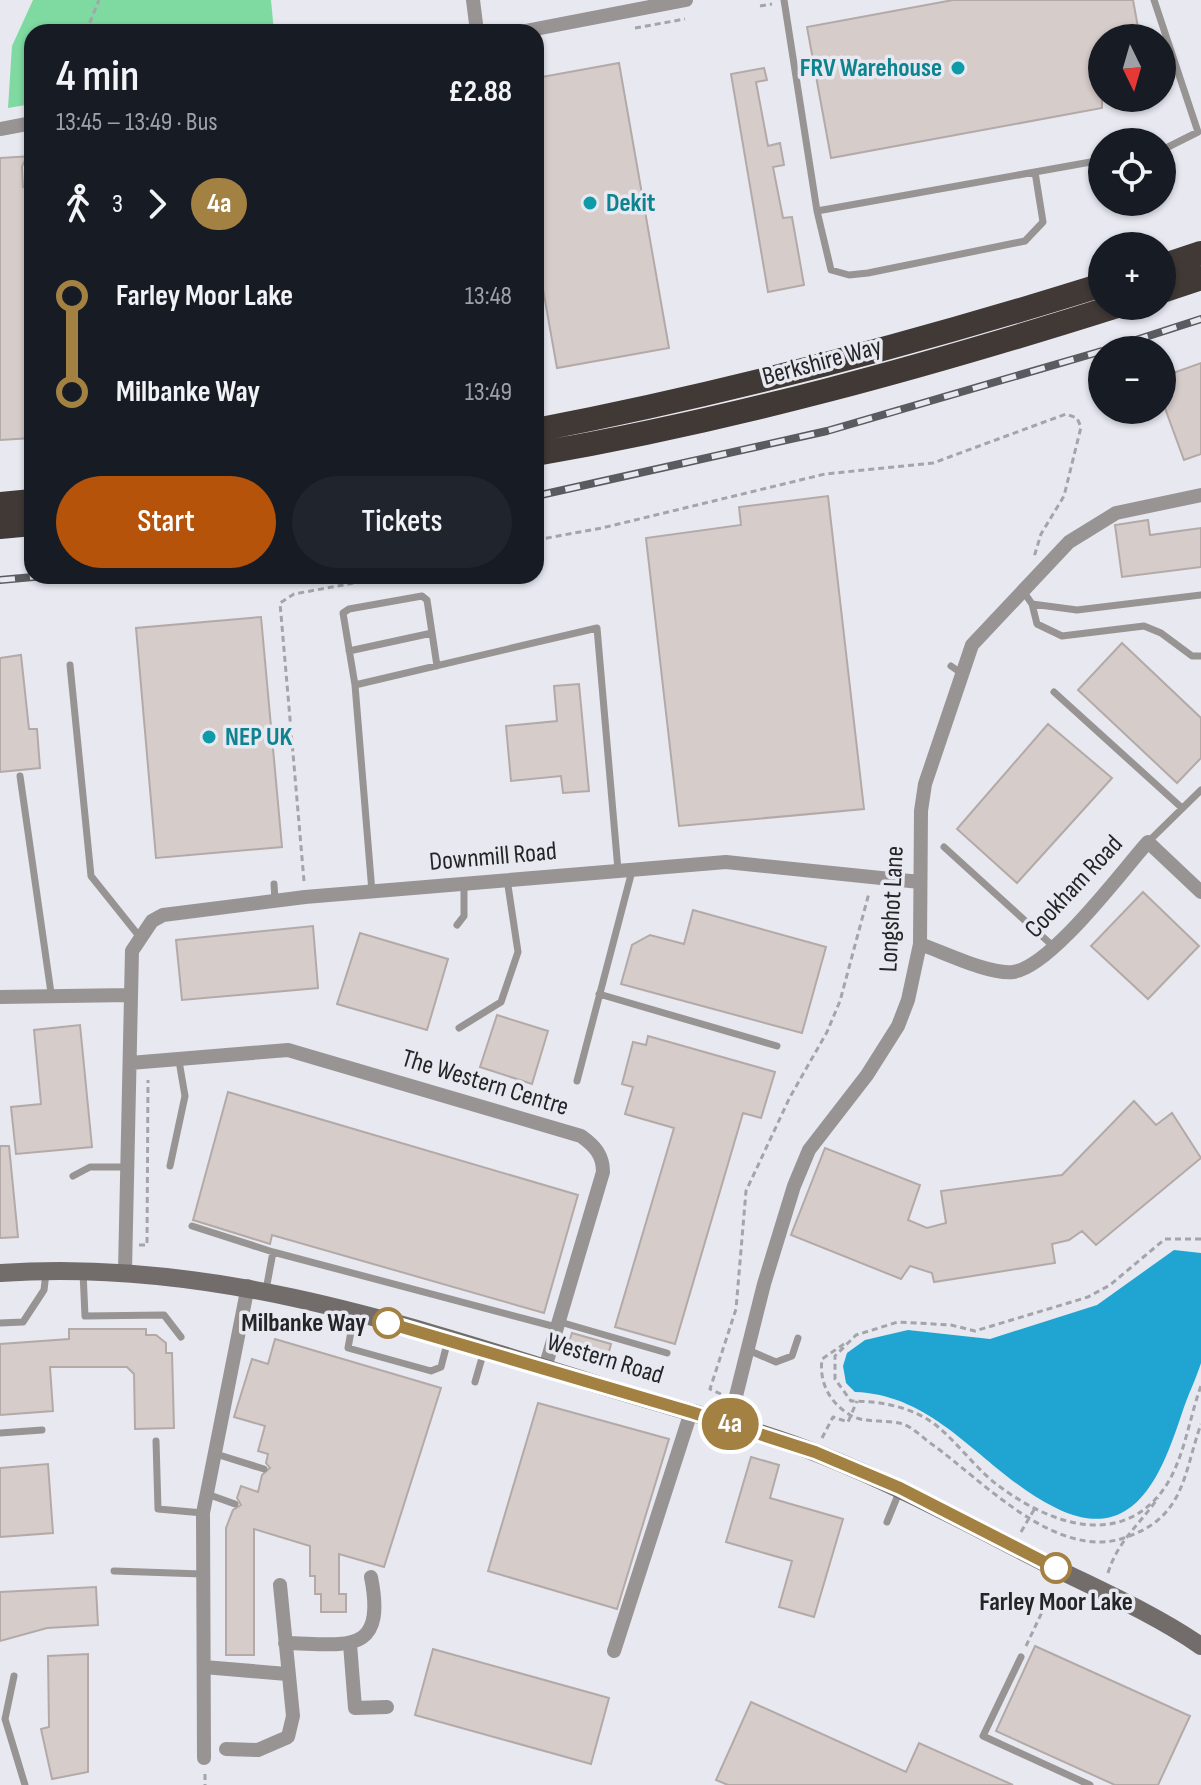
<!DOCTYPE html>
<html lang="en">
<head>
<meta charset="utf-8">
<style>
	:root { --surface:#171b24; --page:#20242c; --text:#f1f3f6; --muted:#9ea1a6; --accent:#b45309 }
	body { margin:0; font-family:"Sofia Sans Condensed",sans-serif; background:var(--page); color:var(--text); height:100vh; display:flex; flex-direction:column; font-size:30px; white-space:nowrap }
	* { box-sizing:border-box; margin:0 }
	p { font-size:26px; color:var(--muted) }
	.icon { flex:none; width:44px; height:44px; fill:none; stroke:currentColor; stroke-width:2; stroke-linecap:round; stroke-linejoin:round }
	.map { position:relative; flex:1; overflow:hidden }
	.details { position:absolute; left:24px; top:24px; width:520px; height:560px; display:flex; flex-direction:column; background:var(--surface); border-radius:24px; box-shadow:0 2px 6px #0004 }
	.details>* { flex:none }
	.badge { padding:0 16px; border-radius:26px; font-size:28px; line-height:52px }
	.needle { width:52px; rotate:175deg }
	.fabs { position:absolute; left:1088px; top:24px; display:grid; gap:16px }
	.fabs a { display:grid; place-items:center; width:88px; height:88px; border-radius:50%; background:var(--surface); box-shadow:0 2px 6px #0004; font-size:40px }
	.map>.badge { position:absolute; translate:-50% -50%; box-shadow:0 0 0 4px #fff }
	.legs { display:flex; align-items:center; gap:12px; height:88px; padding:0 32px; font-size:26px }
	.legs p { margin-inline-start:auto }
	.head { display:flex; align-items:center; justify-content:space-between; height:136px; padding:0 32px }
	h1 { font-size:44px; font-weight:600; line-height:60px }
	.action { display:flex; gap:16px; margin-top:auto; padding:16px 32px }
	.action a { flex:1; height:92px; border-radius:48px; background:var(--accent); color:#fff; font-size:32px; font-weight:600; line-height:92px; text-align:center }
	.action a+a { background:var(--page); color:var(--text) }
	ul { padding:0 32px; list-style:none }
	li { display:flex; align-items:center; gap:28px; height:96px; font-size:30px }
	li i { display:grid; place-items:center; width:12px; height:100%; margin:0 10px; background:currentColor }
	li i::after { content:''; width:20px; height:20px; margin:-10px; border:6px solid; border-radius:50%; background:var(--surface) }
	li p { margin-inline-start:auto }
	li:first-child i { background:linear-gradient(#0000 50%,currentColor 0) }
	li:last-child i { background:linear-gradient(currentColor 50%,#0000 0) }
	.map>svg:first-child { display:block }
	.green { fill:#7fdaa1 }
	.water { fill:#20a4d2 }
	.building { fill:#d6ccca; stroke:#b3aaa8; stroke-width:2 }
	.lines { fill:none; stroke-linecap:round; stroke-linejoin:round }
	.path { stroke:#a4a5ab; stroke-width:3; stroke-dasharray:6 4; stroke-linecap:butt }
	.lane { stroke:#989493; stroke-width:7 }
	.street { stroke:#989493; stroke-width:14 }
	.secondary { stroke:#726c6a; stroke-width:18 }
	.highway { stroke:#403936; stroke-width:24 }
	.rail-casing { stroke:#5a5a5f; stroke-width:8 }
	.rail { stroke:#e7e8f0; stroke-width:5; stroke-dasharray:15; stroke-linecap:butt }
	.line-1-casing { stroke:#fff; stroke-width:18 }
	.line-1 { stroke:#a38142; stroke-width:12 }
	.culture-dot { fill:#0f9aa8; stroke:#e7e8f0; stroke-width:3 }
	.stop-1-dot { fill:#fff; stroke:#a38142; stroke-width:4 }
	.labels { text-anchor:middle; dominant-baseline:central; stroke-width:7; stroke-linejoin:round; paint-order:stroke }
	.culture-label { font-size:26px; font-weight:bold; fill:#0d838f; stroke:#e7e8f0; text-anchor:start }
	.street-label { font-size:26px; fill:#252528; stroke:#e7e8f0 }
	.stop-label { font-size:26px; font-weight:bold; fill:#252528; stroke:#e7e8f0; text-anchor:end }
</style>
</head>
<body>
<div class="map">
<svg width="1201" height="1785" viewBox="0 0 1201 1785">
	<rect width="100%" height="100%" fill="#e7e8f0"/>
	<!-- green -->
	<path class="green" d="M33 0H271L274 32H32V104L8 108 12 46Z"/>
	<!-- water -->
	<path class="water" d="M1174 1250 1201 1253C1201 1277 1201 1343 1201 1363 1196 1379 1187 1397 1182 1413 1162 1473 1135 1547 1056 1508 984 1473 940 1395 855 1392L846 1383 843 1366 847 1353 865 1340 908 1330 990 1339 1097 1305Z"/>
	<!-- building -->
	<path class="building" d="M953 0H1133L1140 38H1102V108L831 158 807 27Z
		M619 63 669 348 557 368 536 250V78Z
		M764 68 767 80 756 82 768 146 780 143 784 165 773 167 783 218 792 217 804 285 768 292 731 74Z
		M32 156V160L24 162 22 167 23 187 32 190V438L0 440V158Z
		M1201 363V454L1184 460 1162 400V377Z
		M828 496 864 809 679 826 646 538 741 525 739 507Z
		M1148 520 1150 535 1201 528V567L1122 577 1115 525Z
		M261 617 282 847 156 858 136 628Z
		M1122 643 1201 718V758L1177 783 1078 690Z
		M21 655 29 729H37L40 768 0 772V658Z
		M579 684 589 791 563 793 561 776 511 781 506 726 557 721 554 686Z
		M1048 724 1112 778 1017 883 957 829Z
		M1143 892 1199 946 1148 999 1091 946Z
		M693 910 826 947 802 1033 621 984 632 945 650 935 684 944Z
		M313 926 318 988 182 1000 176 940Z
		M360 933 448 959 427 1030 337 1004Z
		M497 1015 548 1031 532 1084 480 1067Z
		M80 1025 92 1147 16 1154 11 1107 41 1104 34 1030Z
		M648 1036 775 1072 761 1118 743 1113 675 1344 615 1327 674 1128 625 1114 633 1087 622 1084 633 1042 646 1045Z
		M228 1092 578 1195 544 1313 272 1235 270 1244 193 1220Z
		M1134 1101 1156 1125 1172 1113 1201 1158 1096 1245 1082 1231 1069 1240 1052 1244 1055 1263 934 1282 932 1273 910 1266 901 1279 791 1235 825 1148 920 1185 908 1220 927 1228 946 1223 941 1191 1062 1175Z
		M0 1146H9L18 1237 0 1238Z
		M69 1329H146V1335H156L166 1343V1353H172L174 1428 135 1429 134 1374 127 1367H50L53 1411 0 1415V1344L69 1339Z
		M572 1333 611 1344 606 1363 566 1351Z
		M275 1339 441 1388 384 1567 339 1554V1594H346V1612H321V1594H315V1576H310V1546L254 1529V1655H226V1528L233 1510 241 1505 237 1498 241 1486 258 1492 262 1475 270 1468 266 1463 268 1454 258 1451 265 1426 234 1417 252 1359 268 1364Z
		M538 1403 669 1439 617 1609 488 1571Z
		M751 1457 779 1465 770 1498 843 1519 814 1617 779 1607 792 1561 726 1542Z
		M48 1464 53 1533 0 1537V1468Z
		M96 1587 98 1625 47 1628 0 1641V1592Z
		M1035 1646 1190 1716 1158 1785H1115L996 1731Z
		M433 1649 609 1698 591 1764 415 1715Z
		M88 1654V1772L52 1779 41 1729 49 1727 48 1656Z
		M751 1702 906 1772 919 1743 1013 1785H728L716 1780Z"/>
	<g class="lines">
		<!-- path -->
		<path class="path" d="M760 6 772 4
			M635 28 685 19
			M86 32 99 0
			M536 540 602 528 825 474 933 463 1066 414 1077 418 1081 427 1064 496 1041 534 1034 557
			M304 881 280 603 294 594 392 576
			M1201 1239H1165L1110 1285 1088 1297 975 1331 951 1325 898 1322 856 1335 835 1356V1379L851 1401C881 1401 913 1407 937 1426 960 1445 978 1472 1003 1489 1050 1523 1117 1547 1160 1494 1184 1464 1188 1421 1201 1386
			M139 1245H147L148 1080
			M844 1344 822 1359C819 1382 829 1402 850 1415 865 1424 887 1419 903 1424 914 1428 924 1439 933 1445 982 1480 1056 1561 1124 1538 1185 1518 1183 1475 1201 1424
			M721 1394 710 1389 736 1309 746 1191 790 1097 827 1032 840 1001 869 893
			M822 1438 833 1417 848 1422 857 1401
			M1021 1532 1035 1508
			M1108 1573C1117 1542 1140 1524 1158 1498
			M1026 1646 1052 1591
			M205 1774V1785"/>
		<!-- lane -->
		<path class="lane" d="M784 0 817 211 831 270 849 275 868 273 1025 241 1043 222 1035 172
			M1154 0 1198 132 1162 150
			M29 184 28 167H32
			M817 211 1102 160
			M1023 591 1032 604 1077 610 1201 595
			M1032 604 1037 624 1062 636 1144 626 1161 633 1192 656H1201
			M349 651 432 633
			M70 665 91 876 139 936
			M951 666 961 673
			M355 685 343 613 349 609 422 596 427 600 437 666
			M1054 692 1182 808
			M20 776 51 993
			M1148 842 1201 790
			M944 847 1054 947
			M274 884 275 900
			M372 892 355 685 597 628 618 870
			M457 925 464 916V885
			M599 994 777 1046
			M459 1028 501 1002 518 952 507 879
			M577 1081 632 871
			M170 1166 185 1096 179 1061
			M73 1176 90 1167H128
			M192 1226 273 1252 556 1327
			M83 1272 85 1316 164 1315 181 1337
			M266 1290 273 1252
			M354 1315 348 1348 431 1371 441 1367 448 1340
			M560 1322 667 1353
			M0 1323 23 1322 44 1290 46 1273
			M748 1350 776 1362 792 1356 798 1338
			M475 1382 484 1351
			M0 1433 42 1430
			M156 1441 158 1509 203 1513
			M216 1454 264 1469
			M207 1494 235 1504
			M887 1522 900 1490
			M114 1571 202 1574
			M1021 1657 983 1736 1090 1785
			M14 1676 5 1719 25 1785"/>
		<!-- street -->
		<path class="street" d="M473 0 477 32
			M520 32 686 0
			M0 129 32 123
			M920 944C943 952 990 975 1013 972 1051 967 1121 872 1148 842L1201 892
			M0 997 130 995
			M130 1063 288 1050 581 1136C595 1146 603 1155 603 1172L545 1368
			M125 1271 132 951 152 921 163 915 305 897 726 862 920 882
			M729 1424 764 1284 794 1186 809 1150 867 1075 898 1026 908 1000 920 944 921 811 925 784 972 645 1069 542 1116 513 1201 495
			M285 1643C345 1644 387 1657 371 1577
			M350 1644 355 1708 387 1707
			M614 1651 691 1412
			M204 1667 287 1674
			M226 1749 258 1750 288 1737 293 1716 280 1585
			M204 1758 203 1513 248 1286"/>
		<!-- secondary -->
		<path class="secondary" d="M0 1273C208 1258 403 1323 599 1385 672 1408 747 1426 819 1454 900 1486 976 1528 1055 1568 1104 1592 1156 1615 1201 1646"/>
		<!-- highway -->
		<path class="highway" d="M1162 266 1201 253
			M1162 291 1201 278
			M536 430C728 393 916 343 1102 285
			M536 454C733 420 927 366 1117 306
			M0 504 32 501
			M0 527 32 524"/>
		<!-- rail casing -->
		<g class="rail-casing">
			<path id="rail" d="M1105 350 1201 319
				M536 496 827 431 1102 351
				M0 580 44 576"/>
		</g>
		<!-- rail -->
		<use href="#rail" class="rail"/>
	</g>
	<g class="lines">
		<!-- line-1 casing -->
		<g class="line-1-casing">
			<path id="line-1" d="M388 1323 691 1412 815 1452 900 1488 1056 1568"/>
		</g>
		<!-- line-1 -->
		<use href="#line-1" class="line-1"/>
	</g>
	<!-- markers -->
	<g class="culture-dot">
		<circle cx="958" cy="68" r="8"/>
		<circle cx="590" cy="203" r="8"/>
		<circle cx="209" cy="737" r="8"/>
	</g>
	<g class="stop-1-dot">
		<circle cx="388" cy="1323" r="14"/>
		<circle cx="1056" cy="1568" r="14"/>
	</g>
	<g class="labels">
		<!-- culture labels -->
		<g class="culture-label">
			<text x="942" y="68" text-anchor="end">FRV Warehouse</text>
			<text x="606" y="203">Dekit</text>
			<text x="225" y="737">NEP UK</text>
		</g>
		<!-- street labels -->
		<g class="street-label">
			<text transform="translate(822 362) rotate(-15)">Berkshire Way</text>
			<text transform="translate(493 857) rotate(-5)">Downmill Road</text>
			<text transform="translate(1074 887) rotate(-47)">Cookham Road</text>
			<text transform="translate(892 909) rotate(-87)">Longshot Lane</text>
			<text transform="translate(485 1083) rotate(17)">The Western Centre</text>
			<text transform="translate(605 1359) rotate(17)">Western Road</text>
		</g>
		<!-- stop labels -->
		<g class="stop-label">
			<text x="366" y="1323">Milbanke Way</text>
			<text x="1056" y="1602" text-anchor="middle">Farley Moor Lake</text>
		</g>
	</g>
</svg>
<div class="fabs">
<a><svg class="needle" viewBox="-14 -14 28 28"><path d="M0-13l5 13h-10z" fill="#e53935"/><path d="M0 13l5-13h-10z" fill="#9ea1a6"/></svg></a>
<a><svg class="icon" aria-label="locate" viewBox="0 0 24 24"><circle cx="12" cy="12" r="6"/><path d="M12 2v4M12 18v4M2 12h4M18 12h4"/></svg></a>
<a>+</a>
<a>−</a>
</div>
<b class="badge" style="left:730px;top:1424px;background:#a38142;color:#fff">4a</b>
<section class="details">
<div class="head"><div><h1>4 min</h1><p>13:45 – 13:49 · Bus</p></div><b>£2.88</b></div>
<div class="legs"><svg class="icon" aria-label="walk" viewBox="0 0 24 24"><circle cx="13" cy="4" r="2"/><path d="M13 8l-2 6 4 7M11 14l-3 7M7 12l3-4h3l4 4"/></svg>3<svg class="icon" aria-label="forward" viewBox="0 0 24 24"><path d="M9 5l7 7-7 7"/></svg><b class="badge" style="background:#a38142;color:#fff">4a</b></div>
<ul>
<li><i style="color:#a38142"></i><b>Farley Moor Lake</b><p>13:48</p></li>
<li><i style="color:#a38142"></i><b>Milbanke Way</b><p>13:49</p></li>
</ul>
<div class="action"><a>Start</a><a>Tickets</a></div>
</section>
</div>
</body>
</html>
